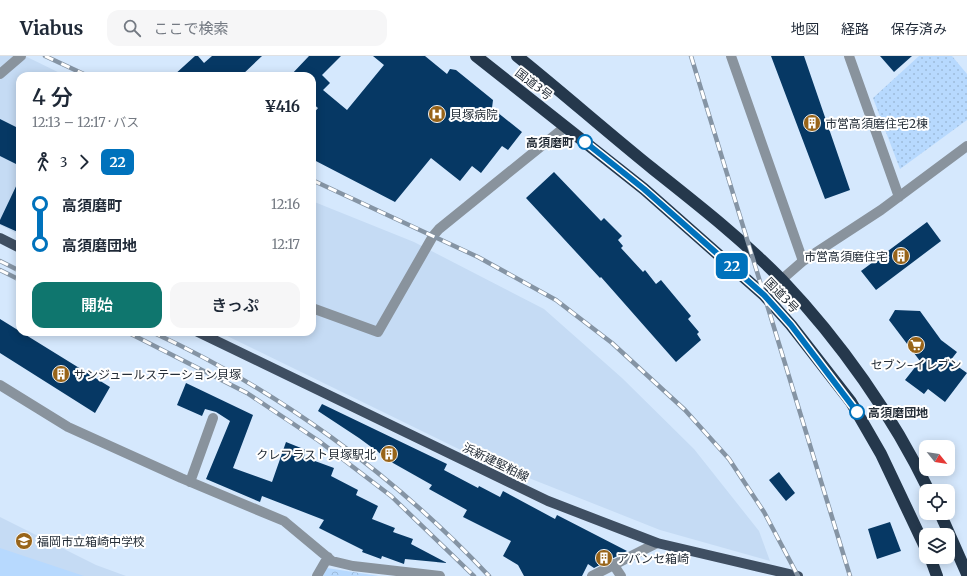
<!DOCTYPE html>
<html lang="ja">
<head>
<meta charset="utf-8">
<style>
	:root { --surface:#fff; --page:#f6f6f7; --text:#1f2937; --muted:#747a83; --line:#e0e1e3; --accent:#0f766e }
	body { margin:0; font-family:Merriweather,"Noto Sans JP",serif; background:var(--page); color:var(--text); height:100vh; display:flex; flex-direction:column; font-size:15px; white-space:nowrap }
	* { box-sizing:border-box; margin:0 }
	p { font-size:13px; color:var(--muted) }
	.icon { flex:none; width:22px; height:22px; fill:none; stroke:currentColor; stroke-width:2; stroke-linecap:round; stroke-linejoin:round }
	.map { position:relative; flex:1; overflow:hidden }
	.panel { position:absolute; left:16px; top:16px; width:300px; height:264px; display:flex; flex-direction:column; background:var(--surface); border-radius:12px; box-shadow:0 2px 10px #0003 }
	.panel>* { flex:none }
	.badge { padding:0 8px; border-radius:6px; font-size:14px; line-height:26px }
	.needle { width:26px; rotate:120deg }
	.controls { position:absolute; left:919px; top:384px; display:grid; gap:8px }
	.controls a { display:grid; place-items:center; width:36px; height:36px; border-radius:8px; background:var(--surface); box-shadow:0 2px 10px #0003; font-size:20px }
	.map>.badge { position:absolute; translate:-50% -50%; box-shadow:0 0 0 2px #fff }
	.legs { display:flex; align-items:center; gap:6px; height:44px; padding:0 16px; font-size:13px }
	.legs p { margin-inline-start:auto }
	.summary { display:flex; align-items:center; justify-content:space-between; height:68px; padding:0 16px }
	h1 { font-size:22px; font-weight:600; line-height:30px }
	.cta { display:flex; gap:8px; margin-top:auto; padding:8px 16px }
	.cta a { flex:1; height:46px; border-radius:12px; background:var(--accent); color:#fff; font-size:16px; font-weight:600; line-height:46px; text-align:center }
	.cta a+a { background:var(--page); color:var(--text) }
	ul { padding:0 16px; list-style:none }
	li { display:flex; align-items:center; gap:14px; height:40px; font-size:15px }
	li i { display:grid; place-items:center; width:6px; height:100%; margin:0 5px; background:currentColor }
	li i::after { content:''; width:10px; height:10px; margin:-5px; border:3px solid; border-radius:50%; background:var(--surface) }
	li p { margin-inline-start:auto }
	li:first-child i { background:linear-gradient(#0000 50%,currentColor 0) }
	li:last-child i { background:linear-gradient(currentColor 50%,#0000 0) }
	header { display:flex; align-items:center; gap:24px; box-sizing:border-box; height:56px; padding:0 20px; background:var(--surface); border-bottom:1px solid var(--line) }
	header strong { font-size:19px }
	nav { display:flex; gap:22px; margin-inline-start:auto; font-size:14px }
	.search { width:280px; height:36px; background:var(--page); display:flex; align-items:center; gap:10px; box-sizing:border-box; padding:0 14px; border-radius:12px; color:var(--muted); font-size:15px }
	.map>svg:first-child { display:block }
	.built { fill:#c5dbf4 }
	.grass { fill:url(#grass-dots) }
	.park { fill:url(#park-crowns) }
	.pitch { fill:#b7d9fe }
	.building { fill:#063864 }
	.lines { fill:none; stroke-linecap:round; stroke-linejoin:round }
	.minor { stroke:#89939d; stroke-width:10 }
	.major { stroke:#3f4f62; stroke-width:10 }
	.highway { stroke:#25384c; stroke-width:12 }
	.rail-casing { stroke:#8594a4; stroke-width:4.5 }
	.rail { stroke:#fff; stroke-width:3; stroke-dasharray:9; stroke-linecap:butt }
	.line-1-casing { stroke:#fff; stroke-width:9 }
	.line-1 { stroke:#0072bc; stroke-width:6 }
	.stop-1-dot { fill:#fff; stroke:#0072bc; stroke-width:2 }
	.labels { text-anchor:middle; dominant-baseline:central; stroke-width:4; stroke-linejoin:round; paint-order:stroke }
	.street-label { font-size:12px; fill:#252e38; stroke:#fff }
	.poi-label { font-size:12px; fill:#252e38; stroke:#fff; text-anchor:start }
	.stop-label { font-size:12px; font-weight:bold; fill:#252e38; stroke:#fff; text-anchor:end }
</style>
</head>
<body>
<header>
<strong>Viabus</strong>
<div class="search"><svg class="icon" aria-label="search" viewBox="0 0 24 24"><circle cx="10" cy="10" r="6"/><path d="M15 15l6 6"/></svg>ここで検索</div>
<nav><a>地図</a><a>経路</a><a>保存済み</a></nav>
</header>
<div class="map">
<svg width="967" height="520" viewBox="0 0 967 520">
	<defs>
		<pattern id="grass-dots" width="8" height="8" patternUnits="userSpaceOnUse"><rect width="8" height="8" fill="#b7d9fe"/><path d="M2 2h.1M6 6h.1" fill="none" stroke="#9dbbda" stroke-width="1.8" stroke-linecap="round"/></pattern>
		<pattern id="park-crowns" width="20" height="18" patternUnits="userSpaceOnUse"><rect width="20" height="18" fill="#b7d9fe"/><path d="M2 6a3 3 0 1 1 6 0M12 15a3 3 0 1 1 6 0" fill="none" stroke="#9dbbda"/></pattern>
	</defs>
	<rect width="100%" height="100%" fill="#d5e8fd"/>
	<!-- built -->
	<path class="built" d="M0 0H25L66 20H20V179L0 169Z
		M312 145 414 186 544 253 622 322 694 393 759 475 770 505 660 474 471 399 219 276H312Z
		M0 461 96 509 126 520H0Z"/>
	<!-- grass -->
	<path class="grass" d="M919 0H952L967 18V64L900 113 873 42Z"/>
	<!-- park -->
	<path class="park" d="M327 512 379 520H323Z"/>
	<!-- pitch -->
	<path class="pitch" d="M0 492 84 520H0Z"/>
	<!-- building -->
	<path class="building" d="M195 0H198L204 7 212 0H262L241 20H173Z
		M309 0H341L322 19 330 27 323 34 347 54 384 9 373 0H425L447 18 450 13 456 14 493 44 492 52 522 76 508 94 502 90 481 117 472 110 460 125 431 102 395 146 312 103V59L318 52 312 47V20H290Z
		M771 0H804L850 134 825 143Z
		M880 0H912L894 16Z
		M0 63 20 73V110L0 100Z
		M554 116 601 165 604 162 622 180 618 184 623 190 621 192 643 216 645 214 656 228 661 224 691 260 688 263 699 276 697 278 701 284 676 306 601 221 600 222 526 142Z
		M20 122V177L0 168V164Z
		M927 166 941 185 876 234 861 215Z
		M895 254 920 255 941 284 957 296 950 305 967 317 945 346 928 333 924 338 905 324 920 305 889 264Z
		M0 263 110 331 95 357 0 297Z
		M186 327 253 359 233 412 272 426 286 386 306 394 304 401 334 412 331 420 358 434 356 439 378 450 372 463 395 472 393 476 413 483 411 488 447 507 405 503 404 508 382 500 381 503 362 496 363 494 319 472 324 464 262 440 260 446 206 423 230 365 216 356 205 353 202 360 177 349Z
		M322 348 447 408 444 414 478 432 479 430 500 441 503 435 555 463 557 459 627 495 594 512 588 508 582 520H524L518 509 503 500 511 485 463 461 467 454 429 433 432 429 393 407 359 382 318 355Z
		M779 416 795 437 786 445 769 424Z
		M890 466 901 495 877 503 868 473Z"/>
	<g class="lines">
		<!-- minor -->
		<path class="minor" d="M731 0 803 205
			M849 0 899 141
			M0 18 21 0
			M764 239 803 205 881 154 967 90
			M312 252 378 276 433 180 439 173 565 71
			M0 329 68 371 181 422 284 465 332 505 353 510 440 520
			M190 426 213 362
			M613 508 621 520
			M317 520 328 501
			M592 520 657 487"/>
		<!-- major -->
		<path class="major" d="M0 182 20 192
			M198 276 548 445 657 487 798 520"/>
		<!-- highway -->
		<path class="highway" d="M476 0 644 133 764 239 791 269 851 346 881 398 926 493
			M517 0C563 37 607 76 653 113 697 148 742 183 782 224 840 285 893 360 929 435
			M940 457 967 518
			M930 501 937 520"/>
		<!-- rail casing -->
		<g class="rail-casing">
			<path id="rail" d="M45 0 88 20
				M691 0 850 520
				M312 124 478 201 556 244 612 287 685 354 729 403 764 456 798 520
				M0 205 20 215
				M0 214 20 224
				M127 276 247 337 319 385 391 440 474 520
				M152 276C278 334 394 419 489 520"/>
		</g>
		<!-- rail -->
		<use href="#rail" class="rail"/>
	</g>
	<g class="lines">
		<!-- line-1 casing -->
		<g class="line-1-casing">
			<path id="line-1" d="M585 86 644 133 764 239 791 269 857 356"/>
		</g>
		<!-- line-1 -->
		<use href="#line-1" class="line-1"/>
	</g>
	<!-- icons -->
	<defs>
		<g id="hospital-disc" transform="scale(0.9)"><circle r="9.5" fill="#986419" stroke="#fff"/><path d="M-5-5h3v3.5h4V-5h3V5h-3V1.5h-4V5h-3Z" fill="#fff"/></g>
		<g id="building-disc" transform="scale(0.9)"><circle r="9.5" fill="#986419" stroke="#fff"/><path d="M-4-6H4V6H1V3H-1V6H-4ZM-2.5-4.3h1.7v1.8h-1.7ZM.8-4.3h1.7v1.8H.8ZM-2.5-1h1.7V.8h-1.7ZM.8-1h1.7V.8H.8Z" fill="#fff"/></g>
		<g id="supermarket-disc" transform="scale(0.9)"><circle r="9.5" fill="#986419" stroke="#fff"/><path d="M-6-5.5h2.5l.6 2H6L4.5 2H-2.5L-4.4-4H-6ZM-1.5 3.2a1.3 1.3 0 1 0 .1 0ZM3 3.2a1.3 1.3 0 1 0 .1 0Z" fill="#fff"/></g>
		<g id="school-disc" transform="scale(0.9)"><circle r="9.5" fill="#986419" stroke="#fff"/><path d="M0-5L7-2L0 1L-7-2ZM-4 1L0 2.5L4 1V4Q0 6-4 4Z" fill="#fff"/></g>
	</defs>
	<g fill-rule="evenodd">
		<use href="#hospital-disc" x="437" y="58"/>
		<use href="#building-disc" x="812" y="67"/>
		<use href="#building-disc" x="901" y="200"/>
		<use href="#supermarket-disc" x="916" y="289"/>
		<use href="#building-disc" x="61" y="318"/>
		<use href="#building-disc" x="389" y="398"/>
		<use href="#school-disc" x="24" y="485"/>
		<use href="#building-disc" x="604" y="502"/>
	</g>
	<!-- markers -->
	<g class="stop-1-dot">
		<circle cx="585" cy="86" r="7"/>
		<circle cx="857" cy="356" r="7"/>
	</g>
	<g class="labels">
		<!-- street labels -->
		<g class="street-label">
			<text transform="translate(534 28) rotate(38)">国道3号</text>
			<text transform="translate(782 239) rotate(46)">国道3号</text>
			<text transform="translate(496 406) rotate(26)">浜新建堅粕線</text>
		</g>
		<!-- poi labels -->
		<g class="poi-label">
			<text x="450" y="58">貝塚病院</text>
			<text x="825" y="67">市営高須磨住宅2棟</text>
			<text x="888" y="200" text-anchor="end">市営高須磨住宅</text>
			<text x="916" y="308" text-anchor="middle">セブン-イレブン</text>
			<text x="74" y="318">サンジュールステーション貝塚</text>
			<text x="376" y="398" text-anchor="end">クレフラスト貝塚駅北</text>
			<text x="37" y="485">福岡市立箱崎中学校</text>
			<text x="617" y="502">アバンセ箱崎</text>
		</g>
		<!-- stop labels -->
		<g class="stop-label">
			<text x="574" y="86">高須磨町</text>
			<text x="868" y="356" text-anchor="start">高須磨団地</text>
		</g>
	</g>
</svg>
<div class="controls">
<a><svg class="needle" viewBox="-14 -14 28 28"><path d="M0-13l5 13h-10z" fill="#e53935"/><path d="M0 13l5-13h-10z" fill="#747a83"/></svg></a>
<a><svg class="icon" aria-label="locate" viewBox="0 0 24 24"><circle cx="12" cy="12" r="6"/><path d="M12 2v4M12 18v4M2 12h4M18 12h4"/></svg></a>
<a><svg class="icon" aria-label="layers" viewBox="0 0 24 24"><path d="M12 4l9 5-9 5-9-5zM3 14l9 5 9-5"/></svg></a>
</div>
<b class="badge" style="left:732px;top:210px;background:#0072bc;color:#fff">22</b>
<section class="panel">
<div class="summary"><div><h1>4 分</h1><p>12:13 – 12:17 · バス</p></div><b>¥416</b></div>
<div class="legs"><svg class="icon" aria-label="walk" viewBox="0 0 24 24"><circle cx="13" cy="4" r="2"/><path d="M13 8l-2 6 4 7M11 14l-3 7M7 12l3-4h3l4 4"/></svg>3<svg class="icon" aria-label="forward" viewBox="0 0 24 24"><path d="M9 5l7 7-7 7"/></svg><b class="badge" style="background:#0072bc;color:#fff">22</b></div>
<ul>
<li><i style="color:#0072bc"></i><b>高須磨町</b><p>12:16</p></li>
<li><i style="color:#0072bc"></i><b>高須磨団地</b><p>12:17</p></li>
</ul>
<div class="cta"><a>開始</a><a>きっぷ</a></div>
</section>
</div>
</body>
</html>
